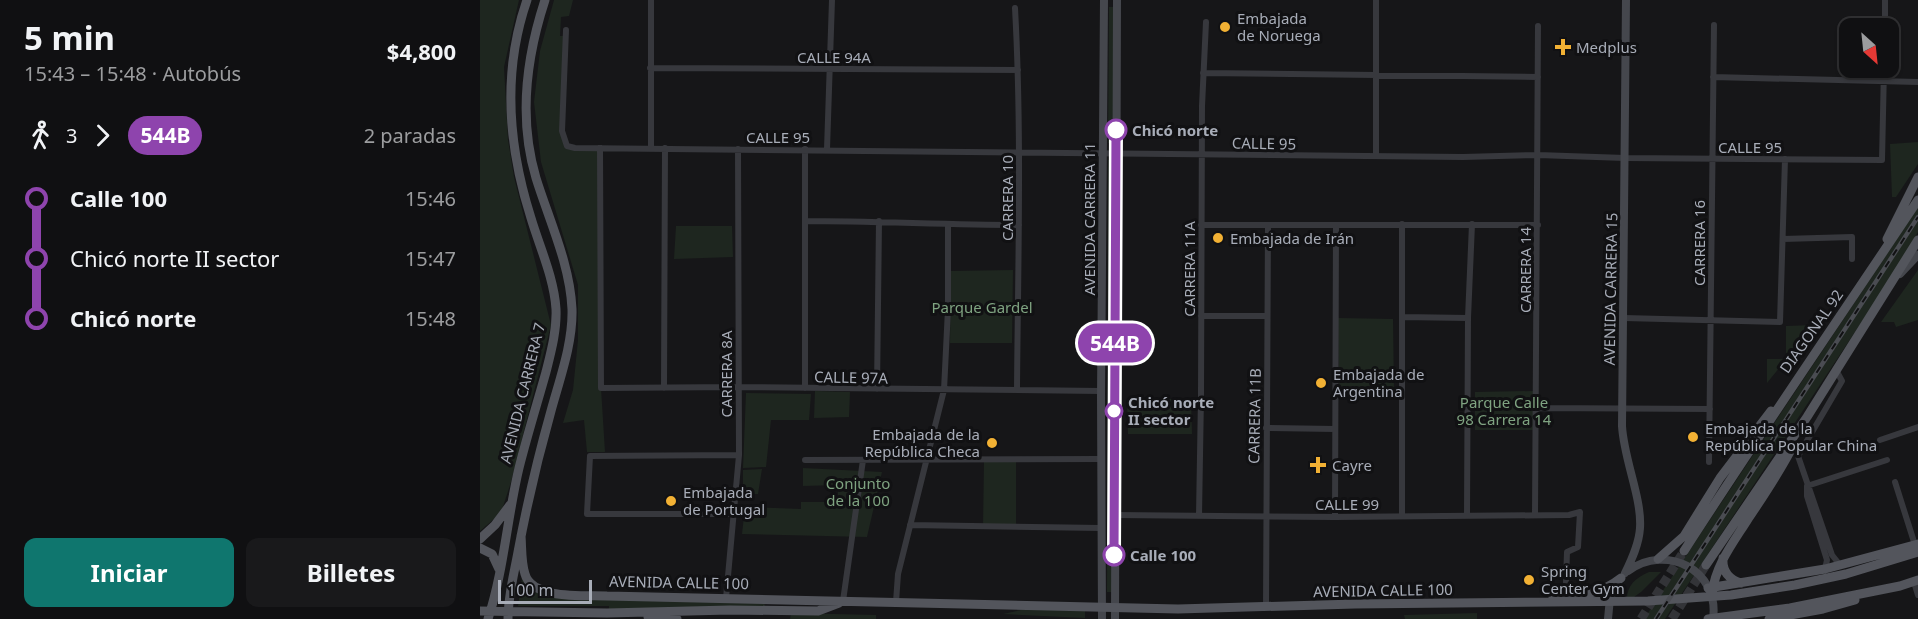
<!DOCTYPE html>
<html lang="es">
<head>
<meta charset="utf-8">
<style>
	:root { --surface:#101012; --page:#19191b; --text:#f1f3f6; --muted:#9c9d9f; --line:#303032; --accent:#0f766e }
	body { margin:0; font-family:"Noto Sans",sans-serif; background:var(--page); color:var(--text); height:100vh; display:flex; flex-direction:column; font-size:22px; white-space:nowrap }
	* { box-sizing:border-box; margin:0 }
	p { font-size:20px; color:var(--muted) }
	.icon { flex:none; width:33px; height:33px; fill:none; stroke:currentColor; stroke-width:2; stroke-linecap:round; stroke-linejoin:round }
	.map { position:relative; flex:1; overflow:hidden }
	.panel { display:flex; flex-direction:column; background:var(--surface); width:480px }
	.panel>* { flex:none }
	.badge { padding:0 12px; border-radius:20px; font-size:21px; line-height:39px }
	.needle { width:39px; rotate:153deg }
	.tools { position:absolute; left:1359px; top:18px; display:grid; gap:12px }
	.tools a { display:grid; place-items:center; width:60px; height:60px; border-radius:12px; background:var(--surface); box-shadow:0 2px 4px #0004,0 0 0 2px var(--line); font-size:30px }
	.scale { position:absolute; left:18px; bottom:15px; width:94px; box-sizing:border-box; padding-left:6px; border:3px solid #a8adb8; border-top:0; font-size:16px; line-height:21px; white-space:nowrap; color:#a8adb8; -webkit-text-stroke:4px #111113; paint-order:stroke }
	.map>.badge { position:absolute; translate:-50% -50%; box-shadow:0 0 0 3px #fff }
	.legs { display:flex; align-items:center; gap:9px; height:66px; padding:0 24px; font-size:20px }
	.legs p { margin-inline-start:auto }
	.overview { display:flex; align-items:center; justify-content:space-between; height:102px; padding:0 24px }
	h1 { font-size:33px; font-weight:700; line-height:45px }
	.action { display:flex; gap:12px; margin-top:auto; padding:12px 24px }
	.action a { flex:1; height:69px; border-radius:12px; background:var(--accent); color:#fff; font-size:24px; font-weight:700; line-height:69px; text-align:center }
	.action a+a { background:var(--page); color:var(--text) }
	ul { padding:0 24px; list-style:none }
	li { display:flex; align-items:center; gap:21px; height:60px; font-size:22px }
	li i { display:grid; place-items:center; width:9px; height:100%; margin:0 8px; background:currentColor }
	li i::after { content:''; width:15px; height:15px; margin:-8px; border:4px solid; border-radius:50%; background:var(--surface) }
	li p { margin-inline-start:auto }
	li:first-child i { background:linear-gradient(#0000 50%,currentColor 0) }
	li:last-child i { background:linear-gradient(currentColor 50%,#0000 0) }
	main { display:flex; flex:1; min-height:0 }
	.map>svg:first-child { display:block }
	.green { fill:#1e261f }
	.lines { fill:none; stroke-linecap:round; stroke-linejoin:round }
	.primary-tunnel { stroke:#333438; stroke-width:9; stroke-dasharray:9 4.5; stroke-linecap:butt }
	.street { stroke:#37383d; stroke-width:6 }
	.secondary { stroke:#45474d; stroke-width:8 }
	.primary { stroke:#53555c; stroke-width:9 }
	.rail-casing { stroke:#4a4c52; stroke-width:4.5 }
	.rail { stroke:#111113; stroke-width:2; stroke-dasharray:7; stroke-linecap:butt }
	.line-1-casing { stroke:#fff; stroke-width:14 }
	.line-1 { stroke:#8e44ad; stroke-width:9 }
	.poi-dot { fill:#f2b134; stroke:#111113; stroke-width:2 }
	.stop-1-dot { fill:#fff; stroke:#8e44ad; stroke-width:3 }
	.labels { text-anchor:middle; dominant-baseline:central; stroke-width:6; stroke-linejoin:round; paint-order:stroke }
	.poi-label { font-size:15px; fill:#a8adb8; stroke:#111113; text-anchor:start }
	.street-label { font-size:15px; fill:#a8adb8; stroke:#111113 }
	.stop-label { font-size:15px; font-weight:bold; fill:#a8adb8; stroke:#111113; text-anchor:start }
	.park-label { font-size:15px; fill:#7fa381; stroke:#111113 }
</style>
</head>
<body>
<main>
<section class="panel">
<div class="overview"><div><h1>5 min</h1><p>15:43 – 15:48 · Autobús</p></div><b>$4,800</b></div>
<div class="legs"><svg class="icon" aria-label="walk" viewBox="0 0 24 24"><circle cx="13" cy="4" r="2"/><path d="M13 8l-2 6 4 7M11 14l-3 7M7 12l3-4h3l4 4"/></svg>3<svg class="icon" aria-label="forward" viewBox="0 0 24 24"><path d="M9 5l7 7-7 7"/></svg><b class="badge" style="background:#8e44ad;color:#fff">544B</b><p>2 paradas</p></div>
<ul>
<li><i style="color:#8e44ad"></i><b>Calle 100</b><p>15:46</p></li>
<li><i style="color:#8e44ad"></i><span>Chicó norte II sector</span><p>15:47</p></li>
<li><i style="color:#8e44ad"></i><b>Chicó norte</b><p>15:48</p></li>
</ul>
<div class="action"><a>Iniciar</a><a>Billetes</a></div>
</section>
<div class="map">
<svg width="1438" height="619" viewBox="0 0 1438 619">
	<rect width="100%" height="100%" fill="#161618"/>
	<!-- green -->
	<path class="green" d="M0 0H39L24 67 28 140 34 177 71 325 31 482 21 513 0 531Z
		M74 0H93L89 16 81 17 80 36H86L82 131 87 146 120 148 121 388 125 452H107L104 420 83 423 93 390 98 340V285L61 162 54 102 60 51Z
		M629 7H635L634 143H628Z
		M1438 142V164L1416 197H1412L1410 144Z
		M628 160H634L633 592H627Z
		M1438 207V232L1418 267 1185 619H1164Z
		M196 226H252L253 257 194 259Z
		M533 270 532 343H470L471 271Z
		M1438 270V320L1416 327 1414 322H1401Z
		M858 318 913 319 914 391H859Z
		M1334 325 1287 383V359H1306V326Z
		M335 391 370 392 369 417 334 418Z
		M1053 391V430H995V392Z
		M266 393 331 394 329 420H291L286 467 263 468Z
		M647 399H711L712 434H648Z
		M504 461H536V527L503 528Z
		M323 468 402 472 387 537 262 534 265 507 321 509V502H358V485L323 486Z
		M282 469 278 494H263V470Z
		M1169 572H1181L1161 592 1147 602C1146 586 1155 578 1169 572Z
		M42 578 48 587 58 593 284 603 285 606 129 609V606H38Z
		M541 610H605V618L523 614Z
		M311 613 396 615V619H310Z
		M997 613V619H925L924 615Z"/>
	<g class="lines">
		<!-- primary-tunnel -->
		<path class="primary-tunnel" d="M1161 619 1204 551
			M1192 619 1226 565"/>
		<!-- street -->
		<path class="street" d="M171 0V148
			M896 0V156
			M535 8C542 135 538 262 537 389
			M1405 28V0
			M86 30 82 131 87 146 95 148 983 157 1058 155 1145 158 1402 160 1404 68
			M170 68 538 70
			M723 73 1058 77
			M1233 77 1438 82
			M120 148 121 388 258 387 621 391
			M325 149V388
			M347 149 352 0
			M325 221C397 221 468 225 539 225
			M721 225H1058
			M1303 239 1372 237V259
			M721 316H787
			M922 317 988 318
			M1144 318 1300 322 1305 159
			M1356 370 1362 381 1318 456 1352 555 1360 565
			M184 388 185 148
			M397 389 399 221
			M1057 408 1230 409
			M786 428 855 429
			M1400 440 1438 427
			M325 460 621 459
			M1229 462 1234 25
			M1415 482 1435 545
			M1327 486V496L1347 560 1345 569
			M1327 486 1407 460
			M254 514H107L110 456 259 455
			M635 515 855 517 1089 515 1100 512 1098 547 1087 552 1086 582
			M987 515 988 318 992 224
			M1055 515 1058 26
			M719 516 721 396 722 106 726 22
			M922 516V224
			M855 517 856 225
			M430 525 621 528
			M1434 582 1438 595
			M246 598 259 455 258 149
			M363 601 383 460
			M416 602 418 574 464 390 468 309V225
			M786 607 788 225"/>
		<!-- secondary -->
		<path class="secondary" d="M1420 274 1438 255
			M1148 571C1186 543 1240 570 1233 619
			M1145 573C1152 559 1159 544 1160 528 1162 498 1144 460 1142 426L1146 0
			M622 619 621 397 624 0
			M635 619 637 0
			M1128 619 1130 598 1139 580"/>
		<!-- primary -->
		<path class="primary" d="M1407 239 1438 177
			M41 536C42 548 41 562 45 574 52 600 105 595 127 596L698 609 875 604 1168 601 1251 595 1315 585 1366 574 1438 552
			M0 539 15 525 30 505
			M0 548 12 554 19 569
			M1204 551C1280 433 1360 317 1438 200
			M1243 558C1242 571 1248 579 1261 583
			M1178 559 1204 536 1240 478 1291 411
			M1226 565 1327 417 1438 240
			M1228 588 1345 569 1438 544
			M1232 593C1236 564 1253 543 1268 519 1285 494 1301 470 1314 444
			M1073 597C1099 596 1120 595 1141 578
			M0 611 127 613 250 610 338 611 359 603
			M168 617 197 619
			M8 619C24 570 27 518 39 468 47 436 57 404 66 372 71 352 77 330 76 309 74 278 60 248 51 218 28 146 22 72 47 0
			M28 619C28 596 34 574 38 552 47 504 58 457 71 411 80 378 93 343 92 309 90 264 69 220 56 178 38 118 46 58 65 0
			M1228 619 1310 608 1420 586 1438 580
			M1289 619 1343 609 1375 600"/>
		<!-- rail casing -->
		<g class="rail-casing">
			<path id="rail" d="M1176 619 1438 217"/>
		</g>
		<!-- rail -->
		<use href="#rail" class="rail"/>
	</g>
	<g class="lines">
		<!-- line-1 casing -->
		<g class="line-1-casing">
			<path id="line-1" d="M634 555 636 130"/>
		</g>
		<!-- line-1 -->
		<use href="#line-1" class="line-1"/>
	</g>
	<!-- markers -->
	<g class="poi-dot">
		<circle cx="745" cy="27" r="6"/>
		<path d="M1080 38h6v6h6v6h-6v6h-6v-6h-6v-6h6z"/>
		<circle cx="738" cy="238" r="6"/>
		<circle cx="841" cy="383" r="6"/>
		<circle cx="1213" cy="437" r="6"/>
		<circle cx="512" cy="443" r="6"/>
		<path d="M835 456h6v6h6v6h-6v6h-6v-6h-6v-6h6z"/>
		<circle cx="191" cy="501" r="6"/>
		<circle cx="1049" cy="580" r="6"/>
	</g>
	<g class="stop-1-dot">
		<circle cx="636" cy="130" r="10"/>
		<circle cx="634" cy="411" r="8"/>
		<circle cx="634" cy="555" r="10"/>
	</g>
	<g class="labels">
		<!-- poi labels -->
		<g class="poi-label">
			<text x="757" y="18">Embajada<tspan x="757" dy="17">de Noruega</tspan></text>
			<text x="1096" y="47">Medplus</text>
			<text x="750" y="238">Embajada de Irán</text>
			<text x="853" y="374">Embajada de<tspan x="853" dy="17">Argentina</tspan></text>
			<text x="1225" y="428">Embajada de la<tspan x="1225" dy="17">República Popular China</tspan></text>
			<text x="500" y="434" text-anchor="end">Embajada de la<tspan x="500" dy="17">República Checa</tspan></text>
			<text x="852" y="465">Cayre</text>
			<text x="203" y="492">Embajada<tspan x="203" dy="17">de Portugal</tspan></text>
			<text x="1061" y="571">Spring<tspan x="1061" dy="17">Center Gym</tspan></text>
		</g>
		<!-- street labels -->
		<g class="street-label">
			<text x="354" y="57">CALLE 94A</text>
			<text x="298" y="137">CALLE 95</text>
			<text transform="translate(784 143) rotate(1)">CALLE 95</text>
			<text x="1270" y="147">CALLE 95</text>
			<text transform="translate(527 198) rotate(-90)">CARRERA 10</text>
			<text transform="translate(609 219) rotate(-90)">AVENIDA CARRERA 11</text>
			<text transform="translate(1219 243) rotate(-90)">CARRERA 16</text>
			<text transform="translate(709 269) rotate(-90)">CARRERA 11A</text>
			<text transform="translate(1045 270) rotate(-90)">CARRERA 14</text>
			<text transform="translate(1130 289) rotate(-89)">AVENIDA CARRERA 15</text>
			<text transform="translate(1331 331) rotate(-55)">DIAGONAL 92</text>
			<text transform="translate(246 374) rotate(-90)">CARRERA 8A</text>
			<text transform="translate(371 377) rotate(1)">CALLE 97A</text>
			<text transform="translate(42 393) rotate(-76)">AVENIDA CARRERA 7</text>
			<text transform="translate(774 416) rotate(-89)">CARRERA 11B</text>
			<text x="867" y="504">CALLE 99</text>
			<text transform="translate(199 582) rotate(1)">AVENIDA CALLE 100</text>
			<text transform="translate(903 590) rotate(-1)">AVENIDA CALLE 100</text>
		</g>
		<!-- stop labels -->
		<g class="stop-label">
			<text x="652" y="130">Chicó norte</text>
			<text x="648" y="402">Chicó norte<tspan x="648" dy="17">II sector</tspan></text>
			<text x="650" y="555">Calle 100</text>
		</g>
		<!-- park labels -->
		<g class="park-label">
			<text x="502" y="307">Parque Gardel</text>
			<text x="1024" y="402">Parque Calle<tspan x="1024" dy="17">98 Carrera 14</tspan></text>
			<text x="378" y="483">Conjunto<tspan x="378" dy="17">de la 100</tspan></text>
		</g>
	</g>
</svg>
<div class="tools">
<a><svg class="needle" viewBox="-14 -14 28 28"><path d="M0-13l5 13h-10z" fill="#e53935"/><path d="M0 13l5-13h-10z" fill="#9c9d9f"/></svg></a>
</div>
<div class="scale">100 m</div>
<b class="badge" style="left:635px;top:343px;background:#8e44ad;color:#fff">544B</b>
</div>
</main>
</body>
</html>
